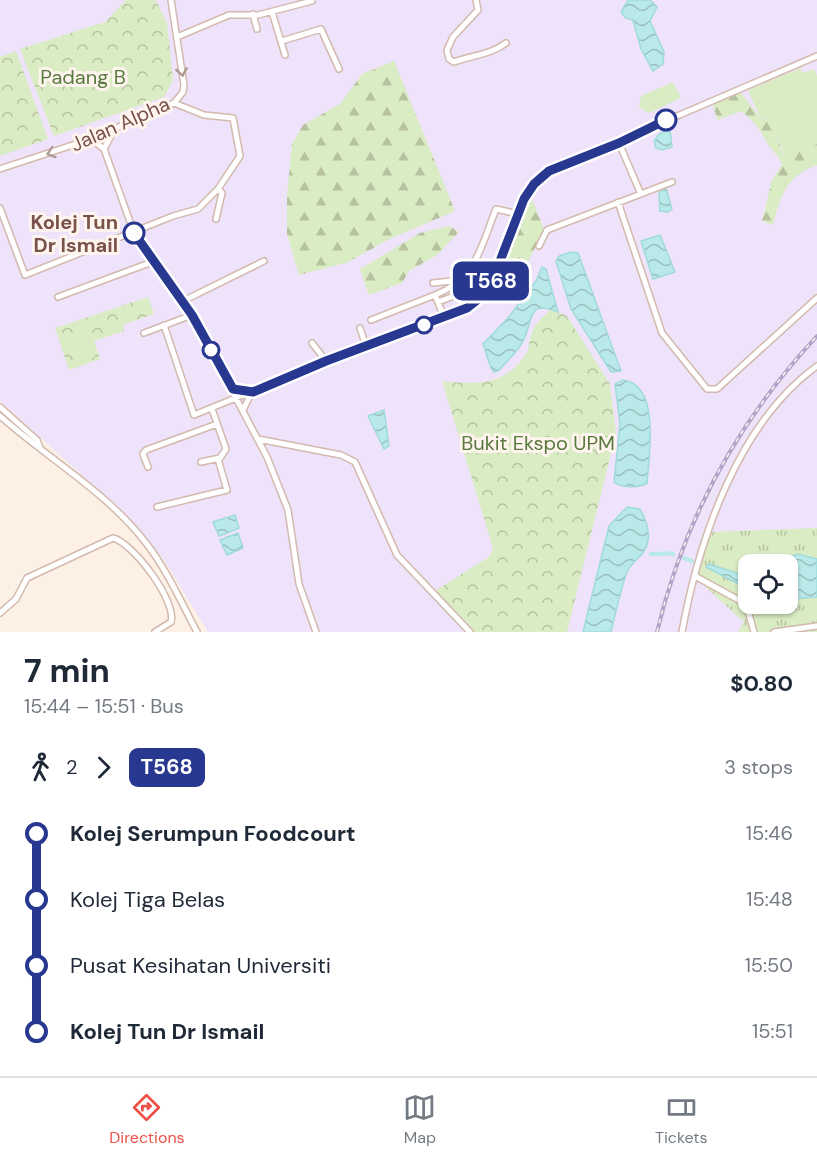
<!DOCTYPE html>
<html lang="en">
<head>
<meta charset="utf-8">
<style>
	:root { --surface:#fff; --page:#f6f6f7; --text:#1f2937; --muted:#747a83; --line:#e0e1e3; --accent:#ee5045 }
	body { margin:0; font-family:"DM Sans",sans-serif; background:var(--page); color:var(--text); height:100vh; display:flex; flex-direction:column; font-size:22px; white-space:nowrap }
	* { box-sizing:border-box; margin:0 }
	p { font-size:20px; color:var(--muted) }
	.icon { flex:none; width:33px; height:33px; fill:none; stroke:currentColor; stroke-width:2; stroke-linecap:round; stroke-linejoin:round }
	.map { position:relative; height:632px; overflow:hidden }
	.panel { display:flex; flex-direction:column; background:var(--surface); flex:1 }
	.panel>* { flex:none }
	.badge { padding:0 12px; border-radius:9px; font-size:21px; line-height:39px }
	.controls { position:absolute; left:738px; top:554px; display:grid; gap:12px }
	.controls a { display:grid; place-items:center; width:60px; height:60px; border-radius:12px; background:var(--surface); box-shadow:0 2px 4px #0004; font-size:30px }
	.map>.badge { position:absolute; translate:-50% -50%; box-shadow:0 0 0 3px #fff }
	.legs { display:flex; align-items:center; gap:9px; height:66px; padding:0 24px; font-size:20px }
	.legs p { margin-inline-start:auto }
	.overview { display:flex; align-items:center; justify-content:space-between; height:102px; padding:0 24px }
	h1 { font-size:33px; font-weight:700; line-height:45px }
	ul { padding:0 24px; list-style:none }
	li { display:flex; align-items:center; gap:21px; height:66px; font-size:22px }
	li i { display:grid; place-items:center; width:9px; height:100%; margin:0 8px; background:currentColor }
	li i::after { content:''; width:15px; height:15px; margin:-8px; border:4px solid; border-radius:50%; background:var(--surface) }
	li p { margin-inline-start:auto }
	li:first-child i { background:linear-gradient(#0000 50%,currentColor 0) }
	li:last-child i { background:linear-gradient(currentColor 50%,#0000 0) }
	.tab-bar { display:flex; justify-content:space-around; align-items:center; height:84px; border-top:2px solid var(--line); background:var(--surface); font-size:16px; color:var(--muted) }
	.tab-bar a { display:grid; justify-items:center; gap:3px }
	.tab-bar .active { color:var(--accent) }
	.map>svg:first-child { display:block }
	.education { fill:#eee3fa; fill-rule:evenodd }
	.grass { fill:url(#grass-tufts); fill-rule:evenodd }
	.forest { fill:url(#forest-firs) }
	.park { fill:url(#park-crowns) }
	.garden { fill:#daecc3 }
	.water { fill:url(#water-waves); stroke:#9fdbdb; stroke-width:1.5 }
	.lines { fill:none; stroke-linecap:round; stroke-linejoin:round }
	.canal { stroke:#b9e9e8; stroke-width:4.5 }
	.minor-casing { stroke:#d3b9ae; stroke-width:8 }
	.minor { stroke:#fff; stroke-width:5 }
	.rail-casing { stroke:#b1a3c9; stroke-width:4 }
	.rail { stroke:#fff5ee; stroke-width:1.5; stroke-dasharray:4.5; stroke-linecap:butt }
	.oneway { stroke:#af9792 }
	.line-1-casing { stroke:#fff; stroke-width:14 }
	.line-1 { stroke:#283890; stroke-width:9 }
	.stop-1-dot { fill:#fff; stroke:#283890; stroke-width:3 }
	.labels { text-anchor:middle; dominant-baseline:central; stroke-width:6; stroke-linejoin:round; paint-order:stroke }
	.park-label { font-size:20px; fill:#58793d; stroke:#fff5ee }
	.street-label { font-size:20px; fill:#795249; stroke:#fff5ee }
	.stop-label { font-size:20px; font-weight:bold; fill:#795249; stroke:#fff5ee; text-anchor:end }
</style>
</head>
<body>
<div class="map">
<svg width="817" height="632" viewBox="0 0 817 632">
	<defs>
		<pattern id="grass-tufts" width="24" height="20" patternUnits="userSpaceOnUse" patternTransform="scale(1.5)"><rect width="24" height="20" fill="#daecc3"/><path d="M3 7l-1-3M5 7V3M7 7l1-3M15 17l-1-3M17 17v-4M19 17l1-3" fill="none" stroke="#b6c2a0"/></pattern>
		<pattern id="forest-firs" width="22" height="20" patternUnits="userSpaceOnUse" patternTransform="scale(1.5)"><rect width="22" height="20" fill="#daecc3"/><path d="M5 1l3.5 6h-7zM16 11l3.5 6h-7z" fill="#b6c2a0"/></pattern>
		<pattern id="park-crowns" width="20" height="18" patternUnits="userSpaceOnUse" patternTransform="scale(1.5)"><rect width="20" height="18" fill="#daecc3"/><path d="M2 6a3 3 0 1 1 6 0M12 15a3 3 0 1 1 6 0" fill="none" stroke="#b6c2a0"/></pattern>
		<pattern id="water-waves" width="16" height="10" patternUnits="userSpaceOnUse" patternTransform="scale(1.5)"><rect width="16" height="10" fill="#b9e9e8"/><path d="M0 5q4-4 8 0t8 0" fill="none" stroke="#9bbfbe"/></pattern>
	</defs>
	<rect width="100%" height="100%" fill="#fdf1e6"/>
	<!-- education -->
	<path class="education" d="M0 0H817V632H208L164 560 129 518 0 401ZM748 564H788V603H748Z"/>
	<!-- grass -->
	<path class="grass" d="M817 528V632H738L744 622 697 579 710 532ZM748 564H788V603H748Z"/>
	<!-- forest -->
	<path class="forest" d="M394 61 455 211 390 239 346 263 299 275 287 234V195L292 144 303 125 340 104 362 74Z
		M740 91 759 116 772 124 784 157 817 144V165C786 177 781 194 773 225L762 221 772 180 782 165C779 154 771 151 766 141 757 125 755 123 741 111L718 120 712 104Z
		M531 196 544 229 527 264 501 265Z
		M449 226 459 232 437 255 409 271 402 283 369 295 360 269 420 233Z"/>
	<!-- park -->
	<path class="park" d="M126 0H155L157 2 167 23 173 80 164 97 54 136 20 49 105 22Z
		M16 51 48 139 0 156V57Z
		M148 297 154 314 123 325 124 331 94 341 100 359 69 370 55 328Z
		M551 309 567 316 610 384 616 433 567 632H470L435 591 489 557 493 548 442 381C476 385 507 386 527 352 530 345 529 337 533 330 536 322 546 315 551 309Z"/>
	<!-- garden -->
	<path class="garden" d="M801 68 802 73 814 69 817 76V144L785 157 772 124 759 115 748 90Z
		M673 82 681 98 649 113 639 107 641 96Z
		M88 337 95 357 82 361 76 341Z"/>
	<!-- water -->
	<path class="water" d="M628 0H650L657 7 650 21 664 52 663 64 653 71 641 49 633 20 626 18 621 12Z
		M670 129 672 147 662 150 656 148 654 141 659 134Z
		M666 188 672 209 668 212 660 211 659 193Z
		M660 235 675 272 653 279 641 241Z
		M571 252 578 253 621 371 611 372 571 309 556 261 559 256Z
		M542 267 546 269 558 312C526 299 534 320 523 341 518 352 506 362 498 371L494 372 491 368 483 344 508 318 536 281Z
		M623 380C661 385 649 455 647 483 639 488 621 488 614 482L620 424 615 384Z
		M384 410 389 446 384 449 368 416Z
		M627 507 640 509C648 523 653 540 642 554 637 560 631 563 627 572 620 591 616 612 611 632H583L609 526Z
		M235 515 239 528 219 536 213 522Z
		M238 533 243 548 227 555 220 540Z
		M797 554 817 559V597L788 599V564H777Z
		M709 564 742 575 748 573V589L706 567Z"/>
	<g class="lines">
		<!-- canal -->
		<path class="canal" d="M668 553 673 554
			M651 554H664
			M684 558 692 561"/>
		<!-- minor casing -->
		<g class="minor-casing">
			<path id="minor" d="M476 0 478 10 453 37 447 50 449 59 454 62C473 55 490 55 506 43
				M272 12 285 55
				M253 14 257 29
				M177 37 229 15H258L312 1
				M282 41 321 29 339 69
				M91 139 104 149 134 233 192 315 267 457 288 510 299 584 316 632
				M619 143 640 192
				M104 149 113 132
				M0 169 91 139 174 103 183 92 184 85 171 0
				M618 202 662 333 707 389H717L817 298
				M0 208 25 275 173 216 198 209 218 189 240 156 233 118 204 115 174 103
				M216 219 222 193 218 189
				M539 246 547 230 672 182
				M433 283 461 280
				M58 297 155 261
				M183 301 264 261
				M438 302 454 296 457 285
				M444 317 435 295C477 278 480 249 496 209L518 214
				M371 320 435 295
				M164 325 194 415 326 361 467 308C511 273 504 204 549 171L817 56
				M360 328 366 346
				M144 333 192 315
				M312 343 326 361
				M0 407 37 440 40 448
				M243 410 251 394
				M0 416C47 458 107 492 146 543 167 570 181 602 197 632
				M258 439 341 455 355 462 397 555 470 632
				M201 462 220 458 226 449 212 409
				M148 467 143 454 146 450 217 424
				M157 507 227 490 218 459
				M695 576 746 604 754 632
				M0 613 16 599 27 578 113 538C133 543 177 601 171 622L155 632
				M682 632C699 539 738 423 817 366
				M774 632 817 626"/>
		</g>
		<!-- minor -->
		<use href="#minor" class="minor"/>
		<!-- rail casing -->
		<g class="rail-casing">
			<path id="rail" d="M657 632C684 519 738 421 817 336"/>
		</g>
		<!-- rail -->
		<use href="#rail" class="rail"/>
	</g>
	<!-- one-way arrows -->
	<defs><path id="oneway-chevron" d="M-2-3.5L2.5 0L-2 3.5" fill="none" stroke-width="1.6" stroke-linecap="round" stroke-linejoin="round" transform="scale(1.5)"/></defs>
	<g class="oneway">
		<use href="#oneway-chevron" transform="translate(182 72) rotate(81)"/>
		<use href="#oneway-chevron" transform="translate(51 153) rotate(162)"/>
	</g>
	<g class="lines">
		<!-- line-1 casing -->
		<g class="line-1-casing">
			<path id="line-1" d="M134 233 192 315 233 389 253 392 326 361 467 308 481 297 495 274 524 199 534 184 549 171 619 143 666 120"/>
		</g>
		<!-- line-1 -->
		<use href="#line-1" class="line-1"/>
	</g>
	<!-- markers -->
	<g class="stop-1-dot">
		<circle cx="666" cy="120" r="10"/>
		<circle cx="134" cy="233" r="10"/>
		<circle cx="424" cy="325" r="8"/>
		<circle cx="211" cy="350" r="8"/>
	</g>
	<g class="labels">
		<!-- park labels -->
		<g class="park-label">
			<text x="83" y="77">Padang B</text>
			<text x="538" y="443">Bukit Ekspo UPM</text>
		</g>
		<!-- street labels -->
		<g class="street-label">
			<text transform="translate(120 124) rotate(-24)">Jalan Alpha</text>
		</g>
		<!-- stop labels -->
		<g class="stop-label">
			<text x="118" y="222">Kolej Tun<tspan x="118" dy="23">Dr Ismail</tspan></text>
		</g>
	</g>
</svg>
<div class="controls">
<a><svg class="icon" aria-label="locate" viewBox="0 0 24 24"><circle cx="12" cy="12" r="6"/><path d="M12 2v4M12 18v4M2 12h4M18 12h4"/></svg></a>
</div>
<b class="badge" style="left:491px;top:281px;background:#283890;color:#fff">T568</b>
</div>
<section class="panel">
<div class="overview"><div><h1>7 min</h1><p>15:44 – 15:51 · Bus</p></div><b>$0.80</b></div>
<div class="legs"><svg class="icon" aria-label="walk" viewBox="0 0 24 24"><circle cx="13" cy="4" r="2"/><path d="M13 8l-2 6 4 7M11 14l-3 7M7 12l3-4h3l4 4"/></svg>2<svg class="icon" aria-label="forward" viewBox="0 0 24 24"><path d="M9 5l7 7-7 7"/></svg><b class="badge" style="background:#283890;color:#fff">T568</b><p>3 stops</p></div>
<ul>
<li><i style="color:#283890"></i><b>Kolej Serumpun Foodcourt</b><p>15:46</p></li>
<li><i style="color:#283890"></i><span>Kolej Tiga Belas</span><p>15:48</p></li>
<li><i style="color:#283890"></i><span>Pusat Kesihatan Universiti</span><p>15:50</p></li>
<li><i style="color:#283890"></i><b>Kolej Tun Dr Ismail</b><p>15:51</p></li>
</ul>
</section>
<nav class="tab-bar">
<a class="active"><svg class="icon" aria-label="directions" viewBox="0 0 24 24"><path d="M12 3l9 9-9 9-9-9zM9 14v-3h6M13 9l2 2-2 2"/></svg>Directions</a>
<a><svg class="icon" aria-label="map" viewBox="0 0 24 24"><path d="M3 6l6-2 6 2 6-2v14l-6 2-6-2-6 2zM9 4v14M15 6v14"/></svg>Map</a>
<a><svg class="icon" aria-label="tickets" viewBox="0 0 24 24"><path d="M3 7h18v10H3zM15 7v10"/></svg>Tickets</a>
</nav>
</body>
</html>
